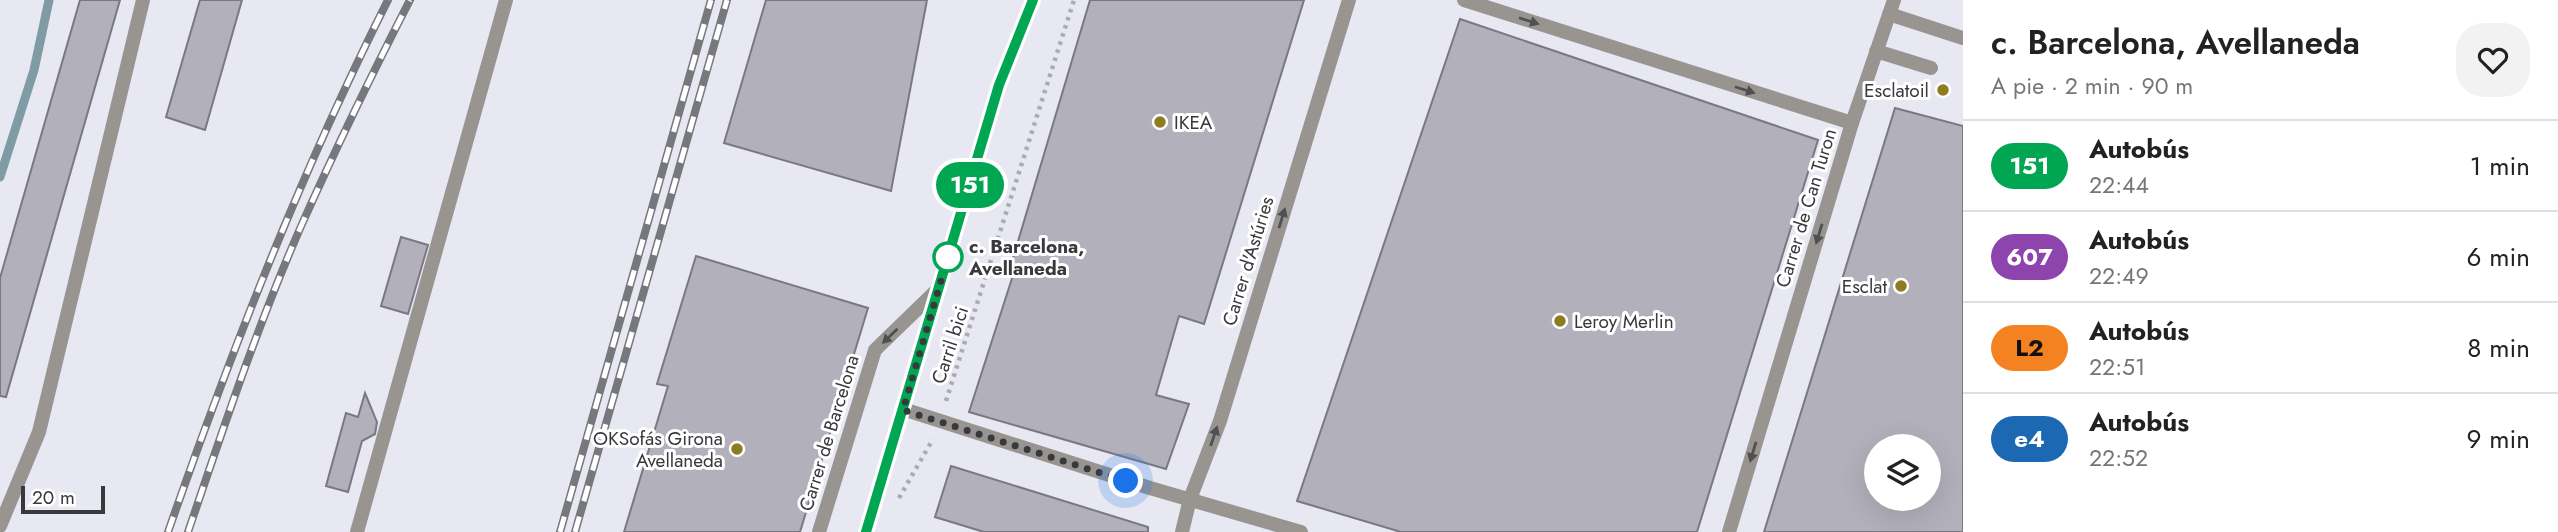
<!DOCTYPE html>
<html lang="es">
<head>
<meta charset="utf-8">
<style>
	:root { --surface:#fff; --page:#f2f2f2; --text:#222; --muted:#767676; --line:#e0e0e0 }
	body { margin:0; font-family:Jost,sans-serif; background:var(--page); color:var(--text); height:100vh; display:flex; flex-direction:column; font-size:26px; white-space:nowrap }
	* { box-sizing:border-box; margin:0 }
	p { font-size:23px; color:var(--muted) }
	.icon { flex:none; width:38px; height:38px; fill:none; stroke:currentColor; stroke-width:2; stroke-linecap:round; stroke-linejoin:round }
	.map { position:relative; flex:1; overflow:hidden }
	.details { display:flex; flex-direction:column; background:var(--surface); width:595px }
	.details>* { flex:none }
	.badge { padding:0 14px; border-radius:23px; font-size:24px; line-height:46px }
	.buttons { position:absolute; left:1864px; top:434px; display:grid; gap:14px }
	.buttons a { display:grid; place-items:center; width:77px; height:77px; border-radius:50%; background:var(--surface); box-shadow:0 7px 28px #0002; font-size:35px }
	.scale { position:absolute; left:21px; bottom:18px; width:84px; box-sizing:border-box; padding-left:7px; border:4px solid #38383d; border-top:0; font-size:19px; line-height:24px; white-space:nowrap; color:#38383d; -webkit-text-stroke:5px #fff; paint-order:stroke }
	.you { position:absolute; width:35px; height:35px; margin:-18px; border:5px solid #fff; border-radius:50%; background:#1a73e8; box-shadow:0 0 0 10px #1a73e833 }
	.map>.badge { position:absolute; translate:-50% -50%; box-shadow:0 0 0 4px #fff }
	.round { display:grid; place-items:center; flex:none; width:74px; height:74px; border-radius:28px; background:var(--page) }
	.overview { display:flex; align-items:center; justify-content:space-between; height:119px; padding:0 28px }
	h1 { font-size:33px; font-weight:600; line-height:52px }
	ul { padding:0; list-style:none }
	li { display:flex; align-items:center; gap:21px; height:91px; padding:0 28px; border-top:2px solid var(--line) }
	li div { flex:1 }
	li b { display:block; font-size:26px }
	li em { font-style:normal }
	li .badge { min-width:77px; font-weight:700; text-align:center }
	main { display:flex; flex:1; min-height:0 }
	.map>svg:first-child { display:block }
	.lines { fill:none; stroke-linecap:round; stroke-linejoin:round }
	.stream { stroke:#7f9ca5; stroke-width:9 }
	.building { fill:#b2b0ba; stroke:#7a7882; stroke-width:2; fill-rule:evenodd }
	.path { stroke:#ababb3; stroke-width:4.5; stroke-dasharray:3.5 5; stroke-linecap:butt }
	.lane { stroke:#989591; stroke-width:14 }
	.street { stroke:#989591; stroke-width:14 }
	.secondary { stroke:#716d68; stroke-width:14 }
	.rail-casing { stroke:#77777e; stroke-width:8 }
	.rail { stroke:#fff; stroke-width:5; stroke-dasharray:16; stroke-linecap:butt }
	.oneway { fill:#504f52 }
	.line-casing { stroke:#fff; stroke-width:16 }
	.line { stroke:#00a651; stroke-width:10 }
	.walk { stroke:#38383d; stroke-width:7; stroke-dasharray:0 12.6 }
	.poi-dot { fill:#8e7c22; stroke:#fff; stroke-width:2.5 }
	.stop-dot { fill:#fff; stroke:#00a651; stroke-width:3.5 }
	.labels { text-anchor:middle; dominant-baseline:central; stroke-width:6; stroke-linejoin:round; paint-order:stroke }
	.poi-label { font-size:19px; fill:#38383d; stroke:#fff; text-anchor:end }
	.street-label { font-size:19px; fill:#38383d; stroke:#fff }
	.stop-label { font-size:19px; font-weight:bold; fill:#38383d; stroke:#fff; text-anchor:start }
</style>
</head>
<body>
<main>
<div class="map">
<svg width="1963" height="532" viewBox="0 0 1963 532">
	<rect width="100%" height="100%" fill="#e8e8f3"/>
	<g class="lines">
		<!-- stream -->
		<path class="stream" d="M0 177 34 70 49 0"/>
	</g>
	<!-- building -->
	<path class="building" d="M80 0H120L6 397 0 396V278Z
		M200 0H242L205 130 166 117Z
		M766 0H927L891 191 724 143Z
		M1090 0H1304L1204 324 1179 316 1156 395 1189 404 1166 469 969 412 1015 269 1010 268Z
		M1460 19 1818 140 1697 532H1401L1297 501Z
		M1895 108 1963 126V532H1764ZM1876 446H1928V499H1876Z
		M401 237 428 245 408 314 381 306Z
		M696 256 868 308 800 532H624L668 386 657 384Z
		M365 393 377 422 375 434 362 441 348 492 326 486 346 413 358 417Z
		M951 466 1148 527V532H984L935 517Z"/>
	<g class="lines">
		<!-- path -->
		<path class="path" d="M946 401 1074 0
			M899 498 933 439"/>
		<!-- lane -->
		<path class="lane" d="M1889 14 1963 38
			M1876 51 1931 68
			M1852 123 1894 0
			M0 526 39 432 143 0
			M357 532 506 0"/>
		<!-- street -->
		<path class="street" d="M1464 0 1852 123 1729 532
			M903 409 1150 488 1301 532
			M819 532 875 350 939 288
			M1182 532 1190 499 1220 421 1349 0"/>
		<!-- secondary -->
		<path class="secondary" d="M866 532 999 85 1033 0"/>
		<!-- rail casing -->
		<g class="rail-casing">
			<path id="rail" d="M168 532C232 349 301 173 388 0
				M188 532C223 429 258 324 302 224 336 148 372 74 410 0
				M560 532 711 0
				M575 532 727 0"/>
		</g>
		<!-- rail -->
		<use href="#rail" class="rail"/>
	</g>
	<!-- one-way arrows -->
	<defs><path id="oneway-solid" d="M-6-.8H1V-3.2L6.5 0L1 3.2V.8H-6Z" transform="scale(1.75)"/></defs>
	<g class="oneway">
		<use href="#oneway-solid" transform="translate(1529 21) rotate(18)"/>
		<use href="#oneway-solid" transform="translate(1745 90) rotate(18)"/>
		<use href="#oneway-solid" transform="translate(1282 218) rotate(-73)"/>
		<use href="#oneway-solid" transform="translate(1819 234) rotate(107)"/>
		<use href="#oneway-solid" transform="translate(890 336) rotate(136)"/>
		<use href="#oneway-solid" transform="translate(1214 436) rotate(-71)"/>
		<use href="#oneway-solid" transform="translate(1753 452) rotate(107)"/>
	</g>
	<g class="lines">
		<!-- line casing -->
		<g class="line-casing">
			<path id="line" d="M866 532 999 85 1033 0"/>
		</g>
		<!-- line -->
		<use href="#line" class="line"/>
		<!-- walk -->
		<path class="walk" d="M948 257 903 410 1126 481"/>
	</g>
	<!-- markers -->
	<g class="poi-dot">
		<circle cx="1943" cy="90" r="7"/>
		<circle cx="1160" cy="122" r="7"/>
		<circle cx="1901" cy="286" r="7"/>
		<circle cx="1560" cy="321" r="7"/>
		<circle cx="737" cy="449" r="7"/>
	</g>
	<circle class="stop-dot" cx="948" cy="257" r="14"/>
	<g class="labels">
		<!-- poi labels -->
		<g class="poi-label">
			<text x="1929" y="90">Esclatoil</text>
			<text x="1174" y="122" text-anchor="start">IKEA</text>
			<text x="1887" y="286">Esclat</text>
			<text x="1574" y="321" text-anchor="start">Leroy Merlin</text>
			<text x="723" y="438">OKSofás Girona<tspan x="723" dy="22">Avellaneda</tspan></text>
		</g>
		<!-- street labels -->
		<g class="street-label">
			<text transform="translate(1806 208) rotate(-73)">Carrer de Can Turon</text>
			<text transform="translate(1248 261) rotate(-73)">Carrer d'Astúries</text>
			<text transform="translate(950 345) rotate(-72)">Carril bici</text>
			<text transform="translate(829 433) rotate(-73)">Carrer de Barcelona</text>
		</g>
		<!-- stop labels -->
		<g class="stop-label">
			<text x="969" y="246">c. Barcelona,<tspan x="969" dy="22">Avellaneda</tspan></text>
		</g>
	</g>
</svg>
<div class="buttons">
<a><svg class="icon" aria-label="layers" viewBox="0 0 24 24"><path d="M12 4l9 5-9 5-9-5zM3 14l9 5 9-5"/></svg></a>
</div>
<div class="scale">20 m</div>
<div class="you" style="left:1126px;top:481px"></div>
<b class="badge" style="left:970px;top:185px;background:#00a651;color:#fff">151</b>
</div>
<section class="details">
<div class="overview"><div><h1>c. Barcelona, Avellaneda</h1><p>A pie · 2 min · 90 m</p></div><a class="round"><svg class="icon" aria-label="heart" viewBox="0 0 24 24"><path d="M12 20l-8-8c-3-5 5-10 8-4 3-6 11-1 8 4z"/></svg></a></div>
<ul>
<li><span class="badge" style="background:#00a651;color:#fff">151</span><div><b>Autobús</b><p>22:44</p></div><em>1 min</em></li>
<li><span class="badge" style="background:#8e44ad;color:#fff">607</span><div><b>Autobús</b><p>22:49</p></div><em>6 min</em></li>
<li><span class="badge" style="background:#f58220;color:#111">L2</span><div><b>Autobús</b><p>22:51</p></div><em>8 min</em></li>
<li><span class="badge" style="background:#1d68b3;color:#fff">e4</span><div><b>Autobús</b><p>22:52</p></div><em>9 min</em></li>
</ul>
</section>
</main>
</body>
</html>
